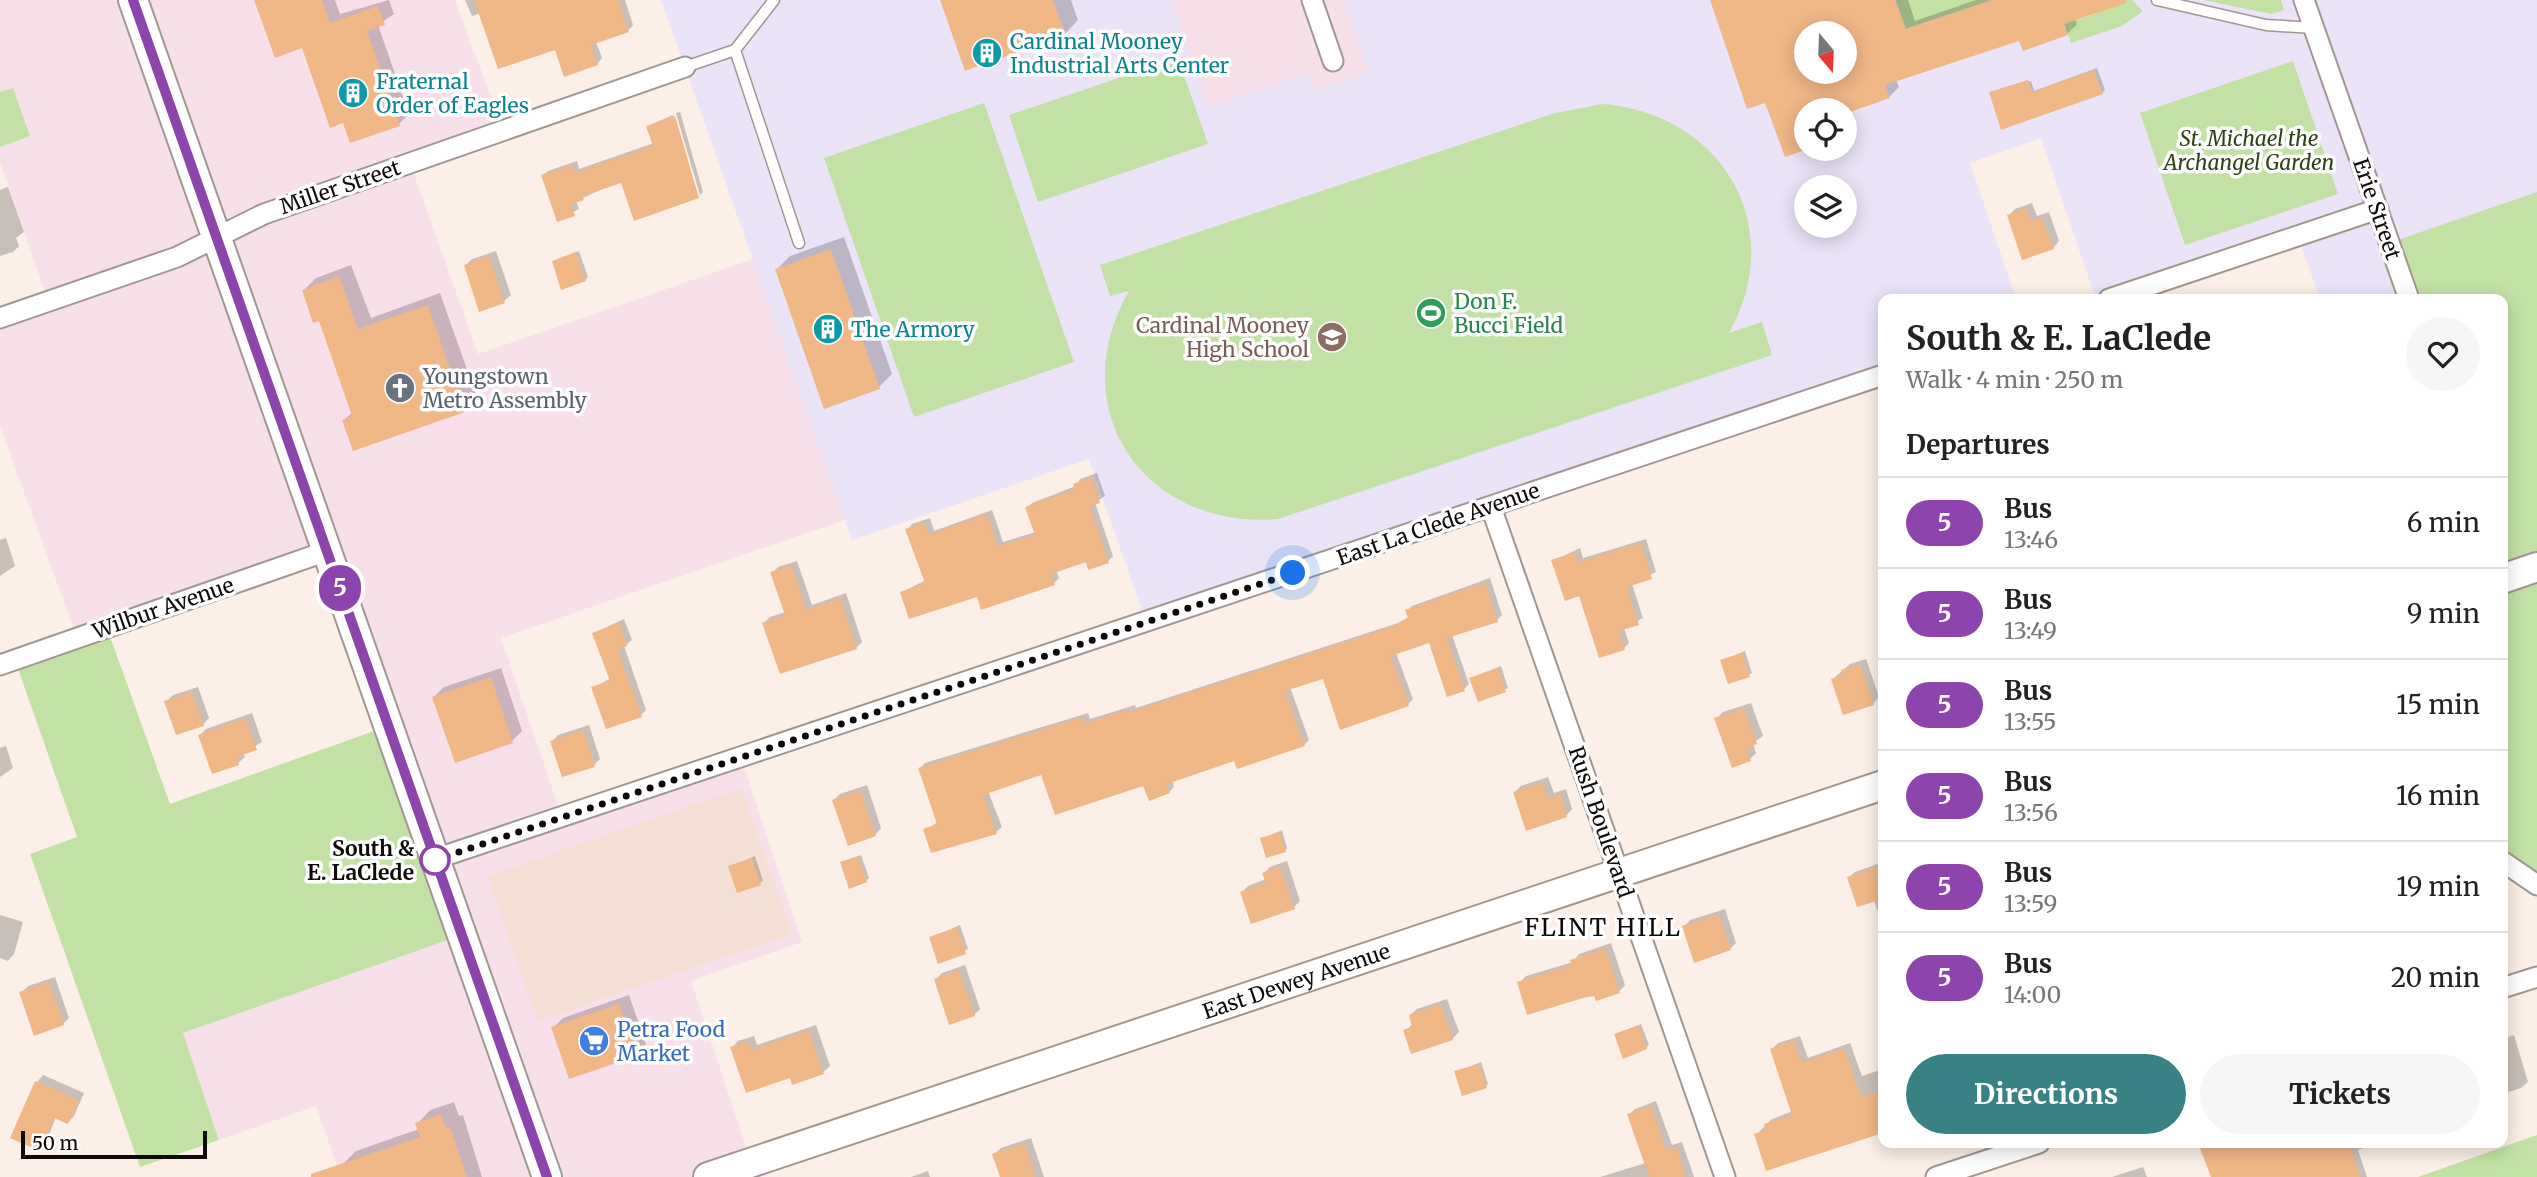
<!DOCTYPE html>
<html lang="en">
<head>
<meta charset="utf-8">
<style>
	:root { --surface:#fff; --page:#f6f6f6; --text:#222; --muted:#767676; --line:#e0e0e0; --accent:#388184 }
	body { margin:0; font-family:Merriweather,serif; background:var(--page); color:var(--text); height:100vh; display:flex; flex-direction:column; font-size:26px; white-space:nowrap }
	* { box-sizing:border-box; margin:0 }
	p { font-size:23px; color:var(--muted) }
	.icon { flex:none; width:38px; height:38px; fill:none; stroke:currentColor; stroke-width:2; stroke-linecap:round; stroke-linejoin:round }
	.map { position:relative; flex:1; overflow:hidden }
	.side { position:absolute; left:1878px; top:294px; width:630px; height:854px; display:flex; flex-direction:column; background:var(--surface); border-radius:14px; box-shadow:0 4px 18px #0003 }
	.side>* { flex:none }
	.badge { padding:0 14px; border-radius:23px; font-size:24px; line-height:46px }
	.needle { width:46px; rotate:161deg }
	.fabs { position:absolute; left:1794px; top:21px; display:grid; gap:14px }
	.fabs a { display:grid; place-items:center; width:63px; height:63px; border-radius:50%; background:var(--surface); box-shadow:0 4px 18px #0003; font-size:35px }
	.scale { position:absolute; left:21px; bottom:18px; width:186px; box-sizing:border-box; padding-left:7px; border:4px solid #0e0a08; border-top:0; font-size:19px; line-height:24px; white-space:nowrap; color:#0e0a08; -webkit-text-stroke:5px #fefefe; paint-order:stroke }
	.you { position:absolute; width:35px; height:35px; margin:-18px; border:5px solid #fff; border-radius:50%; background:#1a73e8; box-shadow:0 0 0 10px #1a73e833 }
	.map>.badge { position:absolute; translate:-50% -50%; box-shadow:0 0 0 4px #fff }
	h2 { padding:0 28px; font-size:26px; line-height:63px }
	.round { display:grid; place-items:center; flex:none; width:74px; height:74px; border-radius:37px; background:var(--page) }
	.headline { display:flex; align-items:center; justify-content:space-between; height:119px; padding:0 28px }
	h1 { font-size:33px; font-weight:700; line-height:52px }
	.button { display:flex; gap:14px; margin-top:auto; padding:14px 28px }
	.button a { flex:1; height:80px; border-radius:42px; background:var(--accent); color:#fff; font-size:28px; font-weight:700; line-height:80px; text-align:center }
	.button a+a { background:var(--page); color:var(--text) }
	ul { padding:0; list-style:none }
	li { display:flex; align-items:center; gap:21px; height:91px; padding:0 28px; border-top:2px solid var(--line) }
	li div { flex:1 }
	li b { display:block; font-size:26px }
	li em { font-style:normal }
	li .badge { min-width:77px; font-weight:700; text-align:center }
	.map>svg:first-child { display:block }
	.commercial { fill:#f8e0ea }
	.built { fill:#f4e1d5 }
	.education { fill:#ebe3f8; fill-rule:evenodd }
	.green { fill:#c3e1a5 }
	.shadow { fill:#0003; fill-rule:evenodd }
	.building { fill:#f0b787; fill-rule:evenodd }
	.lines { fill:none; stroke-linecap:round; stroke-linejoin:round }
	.lane-casing { stroke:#a29790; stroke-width:13 }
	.street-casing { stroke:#a29790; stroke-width:23 }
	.secondary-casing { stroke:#a29790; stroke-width:32 }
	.lane { stroke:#fff; stroke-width:10 }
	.street { stroke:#fff; stroke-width:19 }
	.secondary { stroke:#fff; stroke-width:28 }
	.line-casing { stroke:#fff; stroke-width:16 }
	.line { stroke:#8e44ad; stroke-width:10 }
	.walk { stroke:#0e0a08; stroke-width:7; stroke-dasharray:0 12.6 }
	.stop-dot { fill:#fff; stroke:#8e44ad; stroke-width:3.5 }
	.labels { text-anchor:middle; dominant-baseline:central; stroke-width:7; stroke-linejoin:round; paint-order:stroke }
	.culture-label { font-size:21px; fill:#0d838f; stroke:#fefefe; text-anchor:start }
	.park-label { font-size:21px; font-style:italic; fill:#2f4215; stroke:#fefefe }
	.street-label { font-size:21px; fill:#0e0a08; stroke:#fefefe }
	.leisure-label { font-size:21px; fill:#27864d; stroke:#fefefe; text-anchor:start }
	.education-label { font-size:21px; fill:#785e54; stroke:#fefefe; text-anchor:end }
	.worship-label { font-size:21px; fill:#5b616d; stroke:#fefefe; text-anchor:start }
	.stop-label { font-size:21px; font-weight:bold; fill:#0e0a08; stroke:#fefefe; text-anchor:end }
	.shop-label { font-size:21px; fill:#366cbe; stroke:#fefefe; text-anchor:start }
	.quarter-label { font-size:24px; letter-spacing:2px; fill:#0e0a08; stroke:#fefefe }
</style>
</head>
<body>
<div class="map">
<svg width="2537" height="1177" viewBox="0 0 2537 1177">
	<rect width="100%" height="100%" fill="#fbefe7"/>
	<!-- commercial -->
	<path class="commercial" d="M0 0H455L503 130 410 163 478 354 753 259 845 520 501 638 562 817 741 757 802 942 691 981 756 1177H341L316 1106 219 1140 183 1033 461 935 327 552 77 638 0 426V318L48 301 0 162Z
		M1171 0H1344L1369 72 1315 91 1308 73 1208 108Z"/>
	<!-- built -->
	<path class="built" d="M742 788 792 934 538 1021 487 876Z"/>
	<!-- education -->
	<path class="education" d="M661 0H1171L1208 107 1308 73 1315 91 1368 72 1344 0H2537V193L2409 299H2320L2298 236 2109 299H2096L2041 138 1970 163 2016 299H1883V375L1146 622 1089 459 852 540ZM1806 33H1844V72H1806ZM1806 110H1844V149H1806ZM1806 187H1844V226H1806Z"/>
	<!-- green -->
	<path class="green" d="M1896 0H1992L1905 29Z
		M2094 0H2132L2143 11 2122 26 2071 43 2064 24 2098 13Z
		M2203 0H2281L2284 10 2271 14Z
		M1178 58 1208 144 1038 202 1009 115Z
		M2293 61 2338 194 2185 245 2140 113Z
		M13 88 30 136 0 147V92Z
		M984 103 1074 362 914 417 824 158Z
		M1603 104C1722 114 1789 226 1729 333L1762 322 1772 355 1278 519C1145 530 1061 409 1129 291L1110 296 1100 265 1555 113Z
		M2537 192V885L2503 861 2502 299H2409L2389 243Z
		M107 628 170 804 388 726 462 935 183 1033 219 1140 140 1167 30 854 77 837 15 660Z
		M2537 1135V1177H2418Z"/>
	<!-- shadow -->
	<path class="shadow" d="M256 0H335L340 14 389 0 394 14 378 25 409 114 399 124 344 121 303 46Z
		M465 0H625L633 25 628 31 596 42 602 58 597 64 481 13 472 16Z
		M942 0H1071L1078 20 1065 34Z
		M1712 0H1908L1915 21 1976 0H2107L2075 19 2077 24 2067 34 2021 39 1896 80 1899 87 1889 97 1844 110H1806V147L1786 155 1767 101ZM1806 33H1844V72H1806Z
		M2097 68 2105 90 2102 93H1992L2031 81 2034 91Z
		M680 112 703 192 700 195 676 113Z
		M673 115 696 197 622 180 576 201 579 209 558 220 543 175 548 171 577 161 579 169 654 143 648 126Z
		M8 187 24 232 16 238 19 246 13 252 0 256V190Z
		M2032 203 2037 216 2049 212 2059 241 2053 248 2009 215 2015 209Z
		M844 237 892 374 879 387 777 269 790 256Z
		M496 251 511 295 504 301 466 265 472 259Z
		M579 251 588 277 585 280 554 261Z
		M351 265 371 318 440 293 477 398 464 410 344 420 353 412 320 318 304 290 316 278Z
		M1097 473 1105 496 1095 503 1113 556 1108 561 1087 560 1056 570 1059 578 1054 583 978 595 902 592 926 580 907 530 912 524 930 518 934 531 992 510 1003 542 1036 532 1027 508 1032 503 1076 486 1080 479Z
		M6 538 15 566 0 576V540Z
		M1646 539 1656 572 1632 584 1643 618 1624 628 1629 643 1624 648 1553 561 1580 548 1583 558Z
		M797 561 812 605 846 593 862 642 856 648 764 623 770 617 786 612 773 573 778 567Z
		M1490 578 1502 615 1497 620 1452 635 1469 684 1464 689 1430 641 1396 653 1413 699 1408 704 1324 676 1290 687 1309 740 1304 745 1235 759 1172 780 1174 787 1169 792 1144 783 1042 773 988 791 1002 827 996 832 932 851 925 830 938 822 920 768 925 763 1088 713 1090 719 1135 705 1136 708 1398 623 1409 617 1407 611 1412 606Z
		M624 619 632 640 624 646 646 710 641 715 593 688 611 678 594 633Z
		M1745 651 1752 673 1749 675 1722 661Z
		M1866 659 1879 697 1873 704 1833 679 1850 664Z
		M1501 666 1508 688 1479 699 1471 678Z
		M501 668 522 731 512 741 434 697 444 687Z
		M198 687 209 718 203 725 166 702 173 695Z
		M1751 703 1763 736 1753 743 1756 753 1750 759 1716 719 1723 712Z
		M252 713 262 742 243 753 245 757 238 763 200 735 206 729Z
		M589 725 600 759 594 765 552 742 558 735Z
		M6 746 13 768 0 777V748Z
		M1548 777 1554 793 1566 789 1572 809 1566 816 1515 792 1521 786Z
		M867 785 881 828 875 835 834 800 840 794Z
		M1282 830 1287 848 1285 850 1262 839Z
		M861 855 869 878 866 881 842 863Z
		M755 856 763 881 760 883 730 867Z
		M1287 861 1300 901 1294 907 1242 892 1248 886 1266 879 1264 873 1270 867Z
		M1883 862V908L1877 910 1874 900 1849 877 1855 872Z
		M1725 909 1736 943 1730 949 1684 927 1690 920Z
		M0 915 23 922 14 954 8 961 0 958Z
		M960 925 968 949 939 961 931 938Z
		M1611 943 1625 985 1619 992 1596 994 1519 983 1526 976 1573 962 1579 954Z
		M965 965 980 1009 974 1015 936 979 942 973Z
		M55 977 69 1018 63 1024 21 993 28 986Z
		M629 995 646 1044 636 1054 553 1028 563 1018Z
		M1447 999 1459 1032 1452 1039 1405 1031 1413 1024 1410 1015 1417 1009Z
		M1641 1024 1649 1045 1646 1048 1617 1035Z
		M816 1025 830 1066 823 1072 791 1076 732 1048 738 1041 754 1036 757 1045Z
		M2514 1035 2528 1082 2521 1088 2502 1094V1039Z
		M1800 1036 1808 1058 1850 1043 1862 1076 1883 1069V1131L1756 1135 1772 1119 1793 1111 1772 1049 1778 1043Z
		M1481 1062 1488 1084 1486 1086 1456 1072Z
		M43 1075 84 1093 74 1116 68 1122 56 1117 46 1142 39 1149 13 1137 37 1082Z
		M1656 1101 1672 1145 1682 1142 1694 1177H1600L1646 1163 1629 1115 1635 1109Z
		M454 1102 459 1116 463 1115 482 1177H347L343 1164 356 1151 419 1129 417 1124 430 1110Z
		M1031 1138 1044 1177H1002L994 1154 1001 1148Z
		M2202 1143H2377L2358 1150 2367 1177H2212Z
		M2143 1167 2147 1177H2112Z
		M928 1171 930 1177H911Z"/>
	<!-- building -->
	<path class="building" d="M254 0H322L330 23 378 6 385 25 367 31 400 126 350 143 343 123 330 128 302 48 275 58Z
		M474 0H618L629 32 591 45 598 65 564 77 555 50 498 69Z
		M940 0H1053L1066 35 965 71Z
		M1710 0H1895L1906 29 1992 0H2126V3L2064 24 2068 35 2023 51 2019 41 1885 85 1890 98 1844 114V110H1806V128L1799 131 1805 150 1785 157 1765 103 1747 109ZM1806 33H1844V72H1806Z
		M2094 70 2103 94 2001 130 1989 92 2028 80 2032 92Z
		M675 116 699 198 634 221 621 183 582 196 584 200 571 204 575 216 557 222 541 175 572 165 574 173 653 146 646 126Z
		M2026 208 2031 221 2042 217 2054 249 2022 260 2007 215Z
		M831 249 880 389 824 409 775 269Z
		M576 252 586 281 561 290 552 261Z
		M489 256 505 303 479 312 464 265Z
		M339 276 358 329 428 305 465 412 353 451 342 420 352 416 319 321 313 323 302 290Z
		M1092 477 1100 503 1090 506 1109 563 1088 570 1086 562 1051 574 1055 585 981 610 977 597 909 619 900 592 925 583 905 529 924 522 929 535 987 514 998 546 1035 535 1025 507 1075 489 1073 484Z
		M1641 543 1652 579 1627 587 1639 625 1619 631 1625 650 1599 658 1579 596 1565 601 1551 560 1575 552 1578 562Z
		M791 565 806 610 840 598 857 649 780 674 762 623 785 615 770 572Z
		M1485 582 1498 622 1447 638 1465 691 1447 697 1429 643 1391 656 1409 706 1340 730 1323 679 1285 691 1305 746 1237 769 1234 761 1167 784 1170 793 1149 801 1143 786 1055 815 1041 775 983 795 997 834 931 853 923 829 937 824 918 768 1083 717 1085 723 1130 709 1131 712 1391 627 1408 618 1405 610Z
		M619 623 627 646 618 650 642 717 606 729 591 687 610 681 592 633Z
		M1742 653 1750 677 1728 684 1720 660Z
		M1860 664 1874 705 1843 715 1831 679 1843 675 1841 670Z
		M1498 668 1506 692 1478 702 1469 678Z
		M491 677 513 743 455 763 432 697Z
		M192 692 204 726 176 735 164 701Z
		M1744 708 1757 744 1746 748 1751 761 1732 768 1714 718Z
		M245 718 257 750 237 757 239 765 212 774 198 735Z
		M583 730 595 767 562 777 550 741Z
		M1542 782 1547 798 1560 794 1567 817 1526 831 1513 792Z
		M860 790 876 836 848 846 832 800Z
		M1280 832 1286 852 1266 858 1260 838Z
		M858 856 867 882 849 889 840 862Z
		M752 858 761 885 737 893 728 866Z
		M1883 865V899L1857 907 1847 877Z
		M1280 866 1295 909 1251 924 1240 892 1266 883 1262 873Z
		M1718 914 1731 950 1694 963 1682 926Z
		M957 927 966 954 938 964 929 937Z
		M1605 948 1620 993 1596 1001 1594 996 1583 998 1527 1015 1517 982 1572 965 1570 960Z
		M959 970 975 1016 949 1025 934 979Z
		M49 982 64 1025 34 1036 19 992Z
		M619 1004 637 1056 569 1079 551 1027Z
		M1441 1004 1453 1040 1411 1054 1403 1030 1412 1027 1409 1015Z
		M1639 1025 1647 1049 1623 1059 1614 1034Z
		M809 1030 824 1074 792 1085 790 1078 746 1093 730 1047 748 1041 751 1050Z
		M1794 1040 1802 1063 1844 1048 1861 1097 1879 1091 1883 1103V1133L1766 1171 1754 1134 1766 1130 1764 1124 1792 1115 1770 1049Z
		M1479 1064 1487 1088 1462 1096 1454 1071Z
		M35 1081 79 1100 68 1124 54 1118 40 1151 10 1138Z
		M1651 1106 1666 1150 1676 1147 1686 1177H1649L1627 1114Z
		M441 1114 446 1128 450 1127 467 1177H311V1174L420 1137 415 1123Z
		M1025 1143 1036 1177H1000L992 1154Z
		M2198 1143H2349L2361 1177H2211Z"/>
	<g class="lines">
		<!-- lane casing -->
		<g class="lane-casing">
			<path id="lane" d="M2157 0 2266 25 2314 28
				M735 50 799 243
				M685 67 735 50 774 0"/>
		</g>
		<!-- street casing -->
		<g class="street-casing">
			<path id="street" d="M1312 0 1333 61
				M2304 0 2409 299
				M2109 299 2378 209
				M0 318 177 257 264 214 685 67
				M1491 507 1725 1177
				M0 665 327 551
				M435 859 1883 375
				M2502 861 2537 885
				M2502 988 2537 977
				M1936 1177 2039 1143"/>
		</g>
		<!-- secondary casing -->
		<g class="secondary-casing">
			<g id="secondary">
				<path d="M133 0 547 1177"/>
				<path d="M2502 579 2537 567"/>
				<path id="s1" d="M708 1177 1883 785"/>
			</g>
		</g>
		<!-- lane -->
		<use href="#lane" class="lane"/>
		<!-- street -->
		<use href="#street" class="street"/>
		<!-- secondary -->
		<use href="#secondary" class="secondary"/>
	</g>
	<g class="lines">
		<!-- line casing -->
		<g class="line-casing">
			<path id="line" d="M133 0 547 1177"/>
		</g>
		<!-- line -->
		<use href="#line" class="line"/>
		<!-- walk -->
		<path class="walk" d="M435 860 1293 573"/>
	</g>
	<!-- icons -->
	<defs>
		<g id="building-disc" transform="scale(1.575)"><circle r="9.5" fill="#0f9aa8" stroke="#fefefe"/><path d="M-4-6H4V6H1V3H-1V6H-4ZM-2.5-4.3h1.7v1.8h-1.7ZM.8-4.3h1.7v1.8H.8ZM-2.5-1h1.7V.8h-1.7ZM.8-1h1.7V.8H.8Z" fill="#fff"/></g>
		<g id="stadium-disc" transform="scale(1.575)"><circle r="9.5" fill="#2e9e5b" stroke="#fefefe"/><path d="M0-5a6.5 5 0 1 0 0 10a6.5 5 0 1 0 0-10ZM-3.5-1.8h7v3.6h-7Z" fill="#fff"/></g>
		<g id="school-disc" transform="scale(1.575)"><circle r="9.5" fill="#8d6e63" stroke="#fefefe"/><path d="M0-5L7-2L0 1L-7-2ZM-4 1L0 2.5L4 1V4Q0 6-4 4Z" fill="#fff"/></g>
		<g id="church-disc" transform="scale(1.575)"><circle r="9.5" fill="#6b7280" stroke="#fefefe"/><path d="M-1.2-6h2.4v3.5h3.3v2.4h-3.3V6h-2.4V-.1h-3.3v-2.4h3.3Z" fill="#fff"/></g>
		<g id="supermarket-disc" transform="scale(1.575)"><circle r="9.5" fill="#3f7fe0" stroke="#fefefe"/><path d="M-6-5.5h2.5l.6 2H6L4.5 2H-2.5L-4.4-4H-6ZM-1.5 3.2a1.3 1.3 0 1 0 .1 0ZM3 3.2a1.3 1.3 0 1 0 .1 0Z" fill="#fff"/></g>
	</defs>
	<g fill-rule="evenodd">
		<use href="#building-disc" x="987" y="53"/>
		<use href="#building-disc" x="353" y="93"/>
		<use href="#stadium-disc" x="1431" y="313"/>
		<use href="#building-disc" x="828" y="329"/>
		<use href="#school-disc" x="1332" y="337"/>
		<use href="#church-disc" x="400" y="388"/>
		<use href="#supermarket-disc" x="594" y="1041"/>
	</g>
	<!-- markers -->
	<circle class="stop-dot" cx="435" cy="860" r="14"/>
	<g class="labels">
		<!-- culture labels -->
		<g class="culture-label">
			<text x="1010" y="41">Cardinal Mooney<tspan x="1010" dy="24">Industrial Arts Center</tspan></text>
			<text x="376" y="81">Fraternal<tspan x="376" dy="24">Order of Eagles</tspan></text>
			<text x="851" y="329">The Armory</text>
		</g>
		<!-- park labels -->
		<g class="park-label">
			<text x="2249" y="138">St. Michael the<tspan x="2249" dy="24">Archangel Garden</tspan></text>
		</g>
		<!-- street labels -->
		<g class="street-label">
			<text transform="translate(340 187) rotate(-19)">Miller Street</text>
			<text transform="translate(2377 209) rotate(71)">Erie Street</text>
			<text transform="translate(1438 524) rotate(-19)">East La Clede Avenue</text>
			<text transform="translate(163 608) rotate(-19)">Wilbur Avenue</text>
			<text transform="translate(1601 822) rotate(71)">Rush Boulevard</text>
			<text stroke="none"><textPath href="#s1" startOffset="620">East Dewey Avenue</textPath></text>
		</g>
		<!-- leisure labels -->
		<g class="leisure-label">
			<text x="1454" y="301">Don F.<tspan x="1454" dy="24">Bucci Field</tspan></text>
		</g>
		<!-- education labels -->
		<g class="education-label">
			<text x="1309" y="325">Cardinal Mooney<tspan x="1309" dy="24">High School</tspan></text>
		</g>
		<!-- worship labels -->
		<g class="worship-label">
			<text x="423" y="376">Youngstown<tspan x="423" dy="24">Metro Assembly</tspan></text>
		</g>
		<!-- stop labels -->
		<g class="stop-label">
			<text x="414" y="848">South &amp;<tspan x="414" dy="24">E. LaClede</tspan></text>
		</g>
		<!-- shop labels -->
		<g class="shop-label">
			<text x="617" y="1029">Petra Food<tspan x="617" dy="24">Market</tspan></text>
		</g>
		<!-- quarter labels -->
		<g class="quarter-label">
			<text x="1603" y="927">FLINT HILL</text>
		</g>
	</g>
</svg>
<div class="fabs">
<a><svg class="needle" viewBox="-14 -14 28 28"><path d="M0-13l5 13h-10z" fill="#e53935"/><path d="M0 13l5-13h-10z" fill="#767676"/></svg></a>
<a><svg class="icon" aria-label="locate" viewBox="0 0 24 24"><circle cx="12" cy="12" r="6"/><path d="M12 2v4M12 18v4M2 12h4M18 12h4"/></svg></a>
<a><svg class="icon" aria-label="layers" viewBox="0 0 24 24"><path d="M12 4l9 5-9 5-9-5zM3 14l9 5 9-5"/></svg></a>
</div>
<div class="scale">50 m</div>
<div class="you" style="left:1293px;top:573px"></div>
<b class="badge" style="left:340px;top:588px;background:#8e44ad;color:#fff">5</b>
<section class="side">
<div class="headline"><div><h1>South &amp; E. LaClede</h1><p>Walk · 4 min · 250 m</p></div><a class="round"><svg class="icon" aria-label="heart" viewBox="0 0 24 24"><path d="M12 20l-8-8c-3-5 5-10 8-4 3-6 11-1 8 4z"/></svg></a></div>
<h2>Departures</h2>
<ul>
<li><span class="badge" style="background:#8e44ad;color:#fff">5</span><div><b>Bus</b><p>13:46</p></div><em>6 min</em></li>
<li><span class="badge" style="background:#8e44ad;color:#fff">5</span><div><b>Bus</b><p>13:49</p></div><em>9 min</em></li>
<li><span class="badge" style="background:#8e44ad;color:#fff">5</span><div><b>Bus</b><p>13:55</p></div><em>15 min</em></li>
<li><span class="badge" style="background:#8e44ad;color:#fff">5</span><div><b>Bus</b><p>13:56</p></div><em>16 min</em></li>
<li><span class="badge" style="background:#8e44ad;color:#fff">5</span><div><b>Bus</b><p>13:59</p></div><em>19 min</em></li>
<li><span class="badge" style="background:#8e44ad;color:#fff">5</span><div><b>Bus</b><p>14:00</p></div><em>20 min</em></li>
</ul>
<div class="button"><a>Directions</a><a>Tickets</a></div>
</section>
</div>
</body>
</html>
